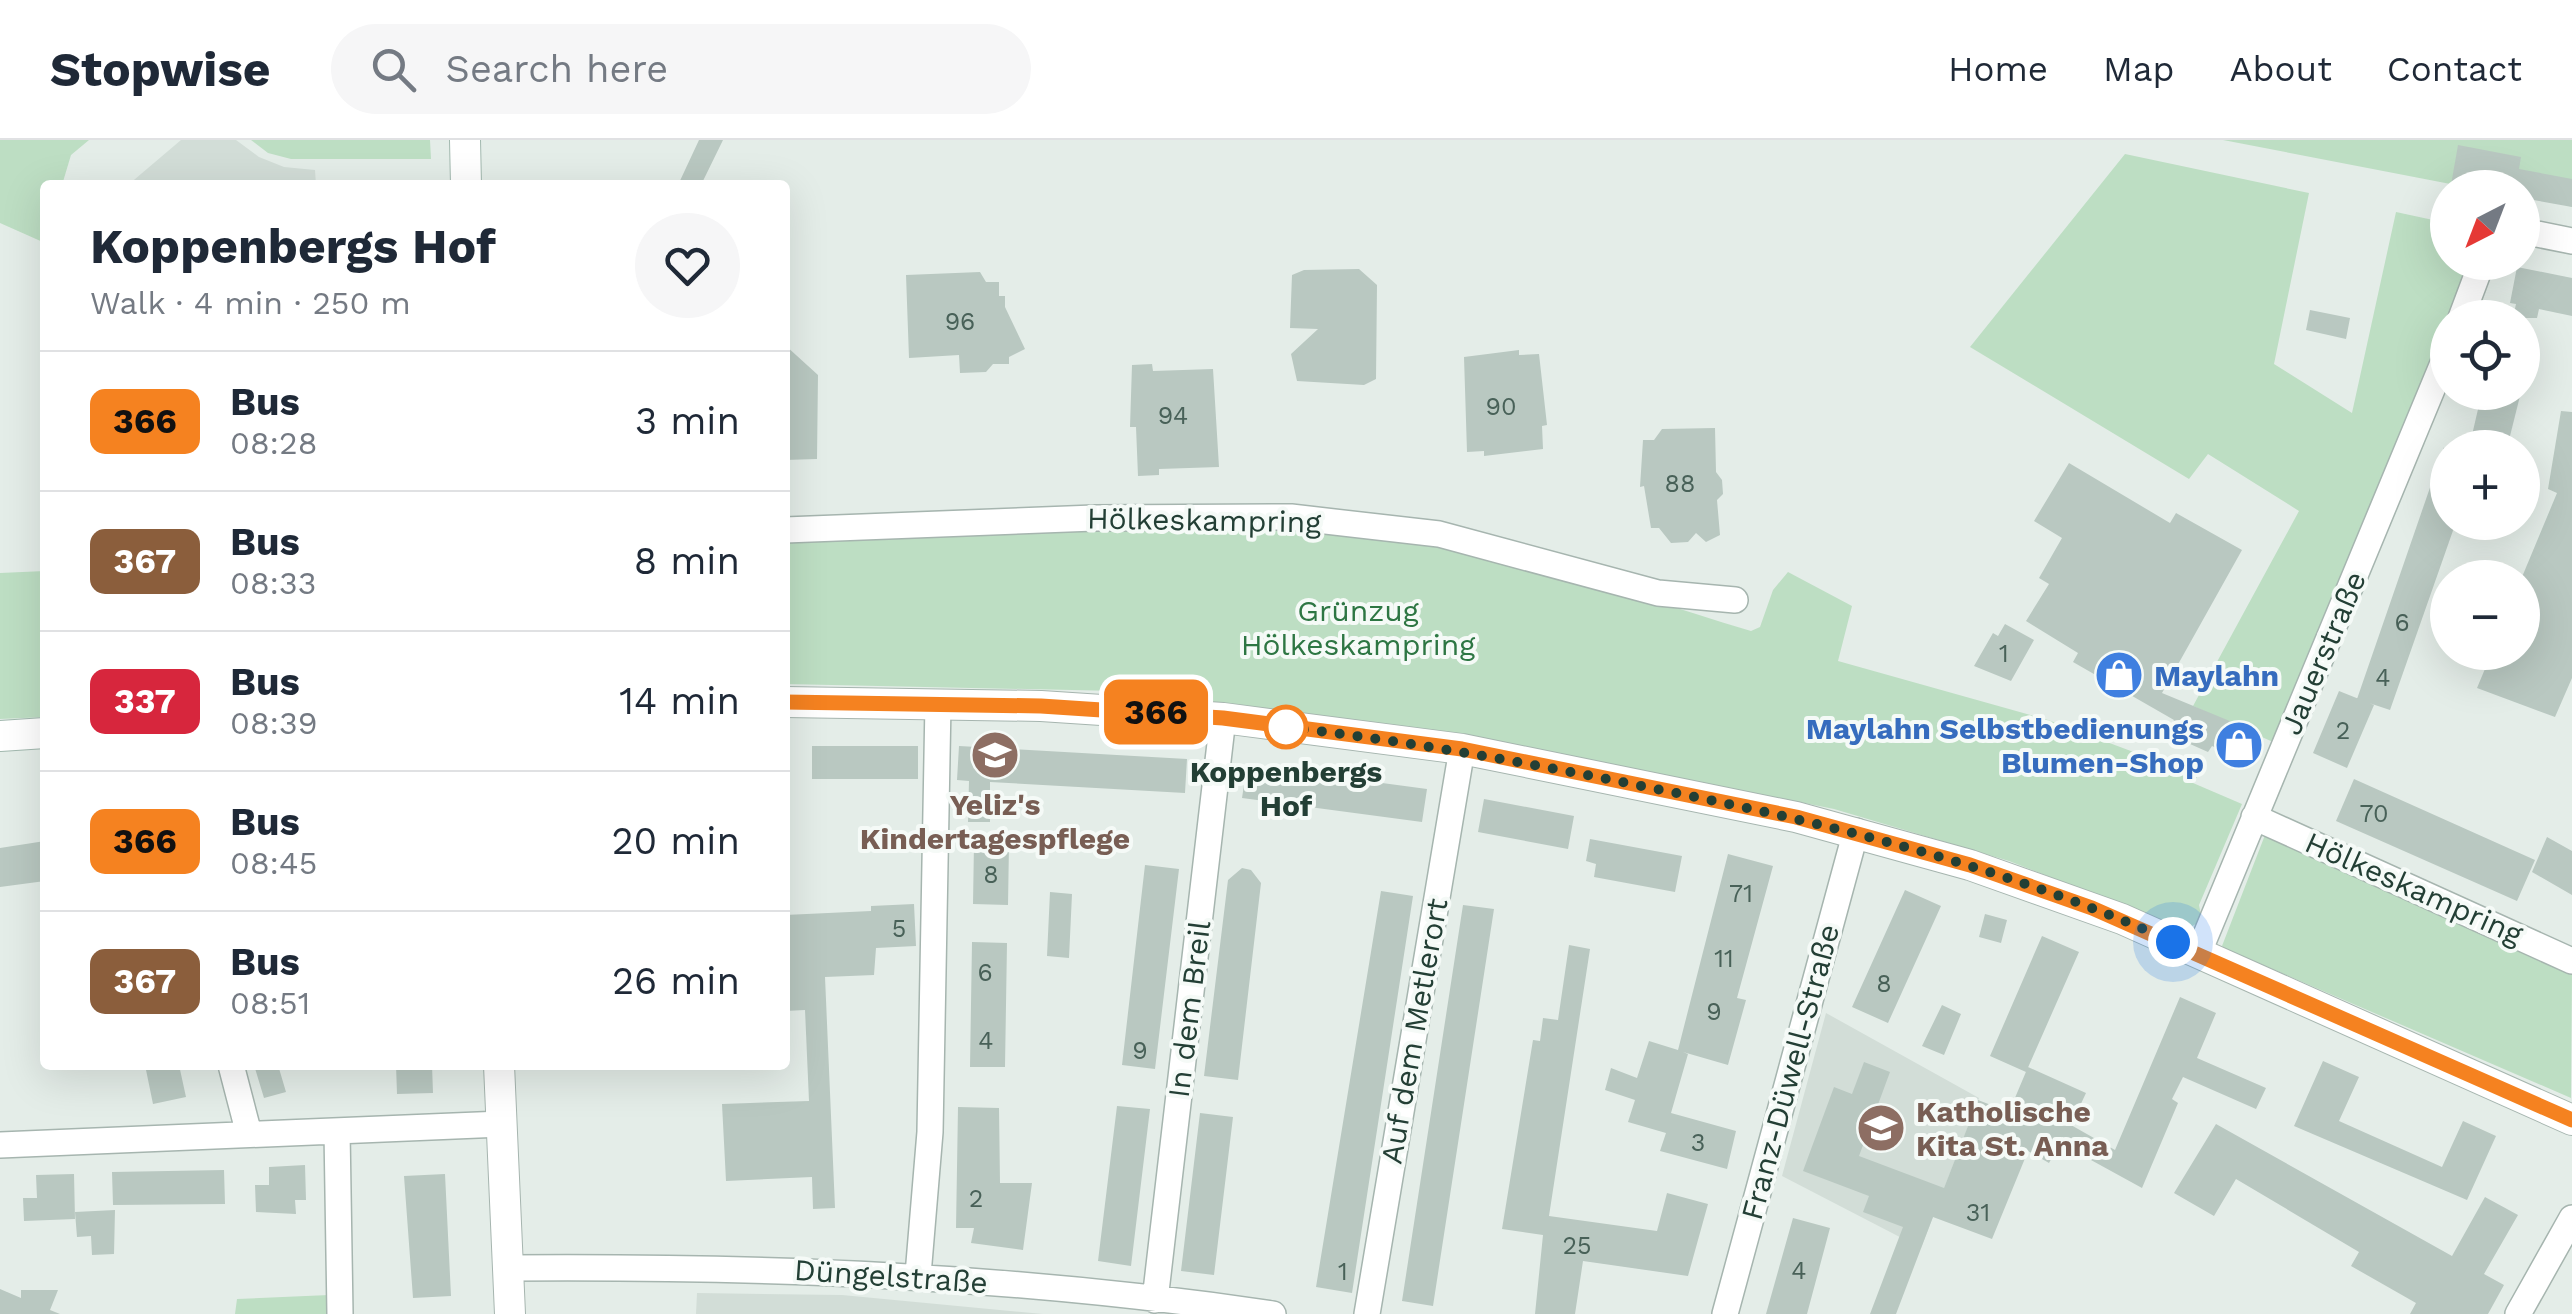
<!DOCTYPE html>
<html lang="en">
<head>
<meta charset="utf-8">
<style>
	:root { --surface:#fff; --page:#f6f6f7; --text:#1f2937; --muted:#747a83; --line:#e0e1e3 }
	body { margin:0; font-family:"Work Sans",sans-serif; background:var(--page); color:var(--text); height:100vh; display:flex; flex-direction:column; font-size:38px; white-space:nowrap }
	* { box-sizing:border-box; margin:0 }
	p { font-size:32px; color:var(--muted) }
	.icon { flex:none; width:55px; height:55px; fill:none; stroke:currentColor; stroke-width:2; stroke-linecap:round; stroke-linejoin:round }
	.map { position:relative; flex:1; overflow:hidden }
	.sheet { position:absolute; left:40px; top:40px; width:750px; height:890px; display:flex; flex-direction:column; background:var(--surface); border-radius:10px; box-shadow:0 10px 40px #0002 }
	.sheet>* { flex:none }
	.badge { padding:0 20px; border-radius:15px; font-size:35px; line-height:65px }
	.needle { width:65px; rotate:222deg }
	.tools { position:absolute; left:2430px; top:30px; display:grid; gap:20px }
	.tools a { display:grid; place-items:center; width:110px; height:110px; border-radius:50%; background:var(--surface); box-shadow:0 10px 40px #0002; font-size:50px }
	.you { position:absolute; width:50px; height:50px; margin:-25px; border:8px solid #fff; border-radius:50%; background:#1a73e8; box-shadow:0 0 0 15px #1a73e833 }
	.map>.badge { position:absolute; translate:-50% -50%; box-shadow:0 0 0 5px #fff }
	.round { display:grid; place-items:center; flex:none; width:105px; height:105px; border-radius:52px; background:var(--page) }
	.summary { display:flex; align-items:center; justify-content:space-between; height:170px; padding:0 50px }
	h1 { font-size:48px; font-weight:700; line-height:75px }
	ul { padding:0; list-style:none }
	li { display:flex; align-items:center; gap:30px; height:140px; padding:0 50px; border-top:2px solid var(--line) }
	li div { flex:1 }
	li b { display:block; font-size:38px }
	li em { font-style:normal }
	li .badge { min-width:110px; font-weight:700; text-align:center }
	header { display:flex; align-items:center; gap:60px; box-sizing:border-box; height:140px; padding:0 50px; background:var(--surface); border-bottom:2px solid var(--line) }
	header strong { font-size:48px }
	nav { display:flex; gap:55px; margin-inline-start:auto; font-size:35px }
	.search { width:700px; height:90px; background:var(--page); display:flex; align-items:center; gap:25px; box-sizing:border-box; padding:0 35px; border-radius:55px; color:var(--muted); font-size:38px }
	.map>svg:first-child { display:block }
	.built { fill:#d2ddd7 }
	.green { fill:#bddec3 }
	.building { fill:#b9c8c1 }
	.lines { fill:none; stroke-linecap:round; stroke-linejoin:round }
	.minor-casing { stroke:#a6b5af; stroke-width:28 }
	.tertiary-casing { stroke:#a6b5af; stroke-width:32 }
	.secondary-casing { stroke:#a2b9af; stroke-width:32 }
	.minor { stroke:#fff; stroke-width:25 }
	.tertiary { stroke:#fff; stroke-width:30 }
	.secondary { stroke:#fff; stroke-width:30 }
	.line-casing { stroke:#fff; stroke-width:22 }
	.line { stroke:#f58220; stroke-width:15 }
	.walk { stroke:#233f35; stroke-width:10; stroke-dasharray:0 18 }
	.stop-dot { fill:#fff; stroke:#f58220; stroke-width:5 }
	.labels { text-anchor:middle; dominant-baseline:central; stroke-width:8; stroke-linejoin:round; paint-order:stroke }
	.number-label { font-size:25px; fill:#486158 }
	.street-label { font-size:30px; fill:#233f35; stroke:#f5faf7 }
	.park-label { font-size:30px; fill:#2d7643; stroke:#f5faf7 }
	.shop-label { font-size:30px; font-weight:bold; fill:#366cbe; stroke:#f5faf7; text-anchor:start }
	.stop-label { font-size:30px; font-weight:bold; fill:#233f35; stroke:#f5faf7 }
	.education-label { font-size:30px; font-weight:bold; fill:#785e54; stroke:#f5faf7 }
</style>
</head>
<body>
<header>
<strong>Stopwise</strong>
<div class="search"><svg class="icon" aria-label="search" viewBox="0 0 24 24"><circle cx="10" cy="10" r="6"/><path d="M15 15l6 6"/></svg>Search here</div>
<nav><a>Home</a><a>Map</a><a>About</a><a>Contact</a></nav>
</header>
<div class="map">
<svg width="2572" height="1174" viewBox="0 0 2572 1174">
	<rect width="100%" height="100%" fill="#e4ede8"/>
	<!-- built -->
	<path class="built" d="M181 0H236L259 17 284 27 315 30 316 45H128Z
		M1826 873 1979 958 1921 1108 1782 1036Z
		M697 1153 842 1155 1043 1174H696Z"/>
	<!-- green -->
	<path class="green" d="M0 0H89L71 15 62 45H45V103L0 83Z
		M251 0H430L431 19H291L268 13Z
		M2223 0H2572V67L2522 48 2466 47Z
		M2125 14 2309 53 2274 224 2352 273 2396 72 2447 83 2448 122 2471 123 2408 289 2273 602 2193 566 2299 371 2208 314 2189 339 1970 207Z
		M1203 387C1287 389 1373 392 1455 408 1556 428 1653 461 1751 491L1760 487 1773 450 1788 432 1852 466 1838 521 2048 580 2179 629 2183 621 2201 631 2193 643 2242 664 2199 765 2202 780 2186 790 2009 721 1834 669 1472 597 1117 551 785 544V402Z
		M45 431V577L0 579V433Z
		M2265 695 2572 832 2571 958 2226 809 2222 806Z
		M329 1155 326 1174H235L237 1159Z"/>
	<!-- building -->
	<path class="building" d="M699 0H723L701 45H678Z
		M2458 5 2521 17 2519 29 2572 39V67L2522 58V48L2451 45Z
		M2517 127 2572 138V176L2539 169 2537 178H2513L2516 164 2510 163Z
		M1359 129 1377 145 1376 239 1364 245 1297 241 1291 214 1318 189 1290 188 1292 135 1304 130Z
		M980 132 986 142H999V156H1005V167L1025 209 1009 217V224H993L986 232 960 233 959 215 909 218 906 135Z
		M2310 170 2350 178 2346 199 2306 190Z
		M785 205 818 235 817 319 785 320Z
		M1519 210V215L1539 214 1547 285 1542 286 1543 309 1484 316V311L1467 312 1464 217Z
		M1152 224 1153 231 1213 229 1219 327 1159 329V335L1138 336 1136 287H1130L1132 225Z
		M2482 252H2521L2507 308H2469Z
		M2561 271 2572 272V538L2555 577 2477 548 2492 512H2522V437L2557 353 2548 349Z
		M1715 288 1716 332 1722 340 1723 354 1717 360 1720 395 1706 402 1696 393 1688 402 1671 403 1659 388H1651L1644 346 1640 347 1643 300H1654L1662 289Z
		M2444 307 2448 382H2456L2390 570 2357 559Z
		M2069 323 2170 383 2176 373 2242 410 2162 553 2254 591 2242 619 2212 606 2208 612 2190 604 2193 595 2172 586 2174 580 2073 522 2078 513 2026 481 2049 444 2039 438 2062 398 2034 381Z
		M2005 484 2034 500 2011 541 1974 526 1993 493 1998 496Z
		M2339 551 2374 565 2347 628 2313 613Z
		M812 606H918V639H812Z
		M959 606 1187 619 1185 653 990 642V682H968L969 641 957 640Z
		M1247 625 1427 649 1422 682 1242 658Z
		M2354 639 2535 720 2517 761 2336 681Z
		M1484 659 1574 676 1568 709 1478 692Z
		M2547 697 2572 711V755L2532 732Z
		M1590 699 1682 716 1675 752 1594 737 1596 724 1586 721Z
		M45 701V741L0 747V708Z
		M974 703 1009 704 1008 765 973 764Z
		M1728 714 1773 726 1737 858 1746 860 1728 925 1683 912 1688 914 1671 973 1736 991 1727 1029 1660 1011 1666 993 1628 982 1635 960 1605 950 1611 928 1637 938 1649 901 1678 910Z
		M1145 725 1179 729 1155 929 1122 925Z
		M1242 728 1251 730 1261 743 1238 940 1204 936 1228 740Z
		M1905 750 1941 766 1888 883 1852 867Z
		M1381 751 1413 756 1352 1153 1316 1147Z
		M1050 752 1072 754 1069 818 1047 816Z
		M914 764 916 806 876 808 874 835 825 837 835 1068 813 1069 812 1037 726 1041 722 964 809 961 805 870 785 871V775L871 771V766Z
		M1463 765 1494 769 1433 1166 1402 1161Z
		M1985 774 2007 780 2001 803 1979 797Z
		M2042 796 2079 812 2026 932 1990 916Z
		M972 802 1007 803 1005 927H970Z
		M1569 805 1590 809 1549 1076 1657 1091 1667 1053 1708 1064 1688 1136 1583 1121 1575 1174H1535L1543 1095 1502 1089 1533 900 1540 901 1543 878 1558 880Z
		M2180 857 2216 873 2197 918 2266 948 2256 969 2183 937 2172 959 2178 963 2142 1048 2060 1003 2049 1023 2028 1011 1992 1099 1933 1077 1896 1174H1870L1903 1087 1863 1072 1869 1056 1803 1031 1834 947 1852 954 1864 922 1890 932 1859 1016 1944 1048 1978 960 2009 972 2028 927 2086 953 2071 985 2115 1010Z
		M1942 865 1961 874 1944 915 1922 906Z
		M2323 921 2359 937 2339 981 2442 1027 2463 981 2496 996 2467 1060 2294 986Z
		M145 925H179L186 957 153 964Z
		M254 925H278L286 952 264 958Z
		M396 925H432L433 953 397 954Z
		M1117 966 1150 969 1131 1126 1098 1121Z
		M958 967 999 968 1000 1043H1032L1023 1110 971 1103 974 1088H956Z
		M1200 973 1233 977 1214 1135 1181 1131Z
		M2216 984 2452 1116 2485 1057 2518 1075 2484 1134 2504 1145 2488 1174H2410L2416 1163 2351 1126 2359 1112 2236 1039 2214 1076 2174 1053Z
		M305 1025 306 1060H295L296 1074 256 1072 255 1045H269V1027Z
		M224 1030 225 1064 113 1065 112 1032Z
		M74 1034 75 1079 24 1081 23 1058H37L36 1035Z
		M445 1034 451 1156 413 1158 404 1036Z
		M115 1070 114 1114 92 1115 91 1096 77 1097 75 1072Z
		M1793 1078 1830 1088 1807 1174H1766Z
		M0 1149 21 1158V1150H58L50 1170 60 1174H0Z"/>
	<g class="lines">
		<!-- minor casing -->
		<g class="minor-casing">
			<path id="minor" d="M2522 91 2572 101
				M2461 178 2482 122
				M785 390 1094 378 1291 377 1439 394 1658 453 1735 460
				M2254 677 2572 821
				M2198 814 2448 211
				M231 925 249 994
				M337 991 340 1174
				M0 1005 502 984
				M508 1128C765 1126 1019 1136 1273 1174
				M918 1135 930 992 938 563
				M1155 1160 1223 578
				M1367 1174 1462 609
				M1725 1174 1856 691
				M2518 1174 2572 1078"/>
		</g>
		<!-- tertiary casing -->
		<g class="tertiary-casing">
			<path id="tertiary" d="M785 562 1041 566 1223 578 1462 609 1796 677 1970 725 2122 779 2572 980
				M499 925 510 1174"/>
		</g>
		<!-- secondary casing -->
		<g class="secondary-casing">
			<path id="secondary" d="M465 0 466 45
				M0 596 45 593"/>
		</g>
		<!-- minor -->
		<use href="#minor" class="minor"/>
		<!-- tertiary -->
		<use href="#tertiary" class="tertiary"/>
		<!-- secondary -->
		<use href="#secondary" class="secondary"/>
	</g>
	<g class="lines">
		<!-- line casing -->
		<g class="line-casing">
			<path id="line" d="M785 562 1041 566 1223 578 1462 609 1796 677 1970 725 2092 768 2572 980"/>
		</g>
		<!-- line -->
		<use href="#line" class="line"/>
		<!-- walk -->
		<path class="walk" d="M1286 587C1415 602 1540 625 1666 651 1840 686 2011 729 2173 802"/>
	</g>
	<!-- icons -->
	<defs>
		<g id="shop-disc" transform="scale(2.5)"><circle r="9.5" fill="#3f7fe0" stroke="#f5faf7"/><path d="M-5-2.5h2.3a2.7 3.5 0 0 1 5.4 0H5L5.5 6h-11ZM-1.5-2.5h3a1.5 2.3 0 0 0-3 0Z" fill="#fff"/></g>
		<g id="school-disc" transform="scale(2.5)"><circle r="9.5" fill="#8d6e63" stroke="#f5faf7"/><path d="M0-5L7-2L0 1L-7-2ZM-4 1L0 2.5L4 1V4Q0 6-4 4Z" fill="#fff"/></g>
	</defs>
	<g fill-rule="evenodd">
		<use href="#shop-disc" x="2119" y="535"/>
		<use href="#shop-disc" x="2239" y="605"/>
		<use href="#school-disc" x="995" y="615"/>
		<use href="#school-disc" x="1881" y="988"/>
	</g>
	<!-- markers -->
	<circle class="stop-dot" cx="1286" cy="587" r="20"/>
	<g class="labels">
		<!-- number labels -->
		<g class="number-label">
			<text x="960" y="181">96</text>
			<text x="1501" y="266">90</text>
			<text x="1173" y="275">94</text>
			<text x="1680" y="343">88</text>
			<text x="2402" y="482">6</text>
			<text x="2004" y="513">1</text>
			<text x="2383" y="537">4</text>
			<text x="2343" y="590">2</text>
			<text x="2374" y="673">70</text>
			<text x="991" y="734">8</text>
			<text x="1741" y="753">71</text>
			<text x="899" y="788">5</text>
			<text x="1724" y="818">11</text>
			<text x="985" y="832">6</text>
			<text x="1884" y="843">8</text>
			<text x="1714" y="871">9</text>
			<text x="986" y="900">4</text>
			<text x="1140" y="910">9</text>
			<text x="1698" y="1002">3</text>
			<text x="976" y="1058">2</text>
			<text x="1978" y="1072">31</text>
			<text x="1577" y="1105">25</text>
			<text x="1799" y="1130">4</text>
			<text x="1343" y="1131">1</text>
		</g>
		<!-- street labels -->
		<g class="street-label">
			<text transform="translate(1204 380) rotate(1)">Hölkeskampring</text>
			<text transform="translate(2323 513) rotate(-67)">Jauerstraße</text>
			<text transform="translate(2414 748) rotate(24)">Hölkeskampring</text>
			<text transform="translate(1189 869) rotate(-83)">In dem Breil</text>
			<text transform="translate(1414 891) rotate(-80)">Auf dem Metlerort</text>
			<text transform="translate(1790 932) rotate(-75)">Franz-Düwell-Straße</text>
			<text transform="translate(891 1136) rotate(4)">Düngelstraße</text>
		</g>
		<!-- park labels -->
		<g class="park-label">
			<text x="1358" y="470">Grünzug<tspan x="1358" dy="34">Hölkeskampring</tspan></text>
		</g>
		<!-- shop labels -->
		<g class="shop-label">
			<text x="2154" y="535">Maylahn</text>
			<text x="2204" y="588" text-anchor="end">Maylahn Selbstbedienungs<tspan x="2204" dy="34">Blumen-Shop</tspan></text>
		</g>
		<!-- stop labels -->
		<g class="stop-label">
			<text x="1286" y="631">Koppenbergs<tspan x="1286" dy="34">Hof</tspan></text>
		</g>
		<!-- education labels -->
		<g class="education-label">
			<text x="995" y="664">Yeliz's<tspan x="995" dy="34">Kindertagespflege</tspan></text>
			<text x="1916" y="971" text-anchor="start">Katholische<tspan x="1916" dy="34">Kita St. Anna</tspan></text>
		</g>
	</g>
</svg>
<div class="tools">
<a><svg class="needle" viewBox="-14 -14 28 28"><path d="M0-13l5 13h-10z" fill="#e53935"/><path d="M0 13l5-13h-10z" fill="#747a83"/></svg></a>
<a><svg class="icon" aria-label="locate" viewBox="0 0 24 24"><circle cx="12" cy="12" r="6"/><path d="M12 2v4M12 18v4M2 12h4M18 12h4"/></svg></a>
<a>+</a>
<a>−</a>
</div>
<div class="you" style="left:2173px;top:802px"></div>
<b class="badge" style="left:1156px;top:572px;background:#f58220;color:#111">366</b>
<section class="sheet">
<div class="summary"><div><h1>Koppenbergs Hof</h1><p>Walk · 4 min · 250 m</p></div><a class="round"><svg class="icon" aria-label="heart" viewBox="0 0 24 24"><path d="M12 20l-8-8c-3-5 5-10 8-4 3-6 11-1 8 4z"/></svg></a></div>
<ul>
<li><span class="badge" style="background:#f58220;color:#111">366</span><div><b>Bus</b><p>08:28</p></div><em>3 min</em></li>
<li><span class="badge" style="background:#8b5e3c;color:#fff">367</span><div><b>Bus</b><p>08:33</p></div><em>8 min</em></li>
<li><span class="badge" style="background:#d7263d;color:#fff">337</span><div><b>Bus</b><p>08:39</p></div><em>14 min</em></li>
<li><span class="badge" style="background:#f58220;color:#111">366</span><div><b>Bus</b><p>08:45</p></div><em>20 min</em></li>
<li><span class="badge" style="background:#8b5e3c;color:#fff">367</span><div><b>Bus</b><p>08:51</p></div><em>26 min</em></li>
</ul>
</section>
</div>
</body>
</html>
